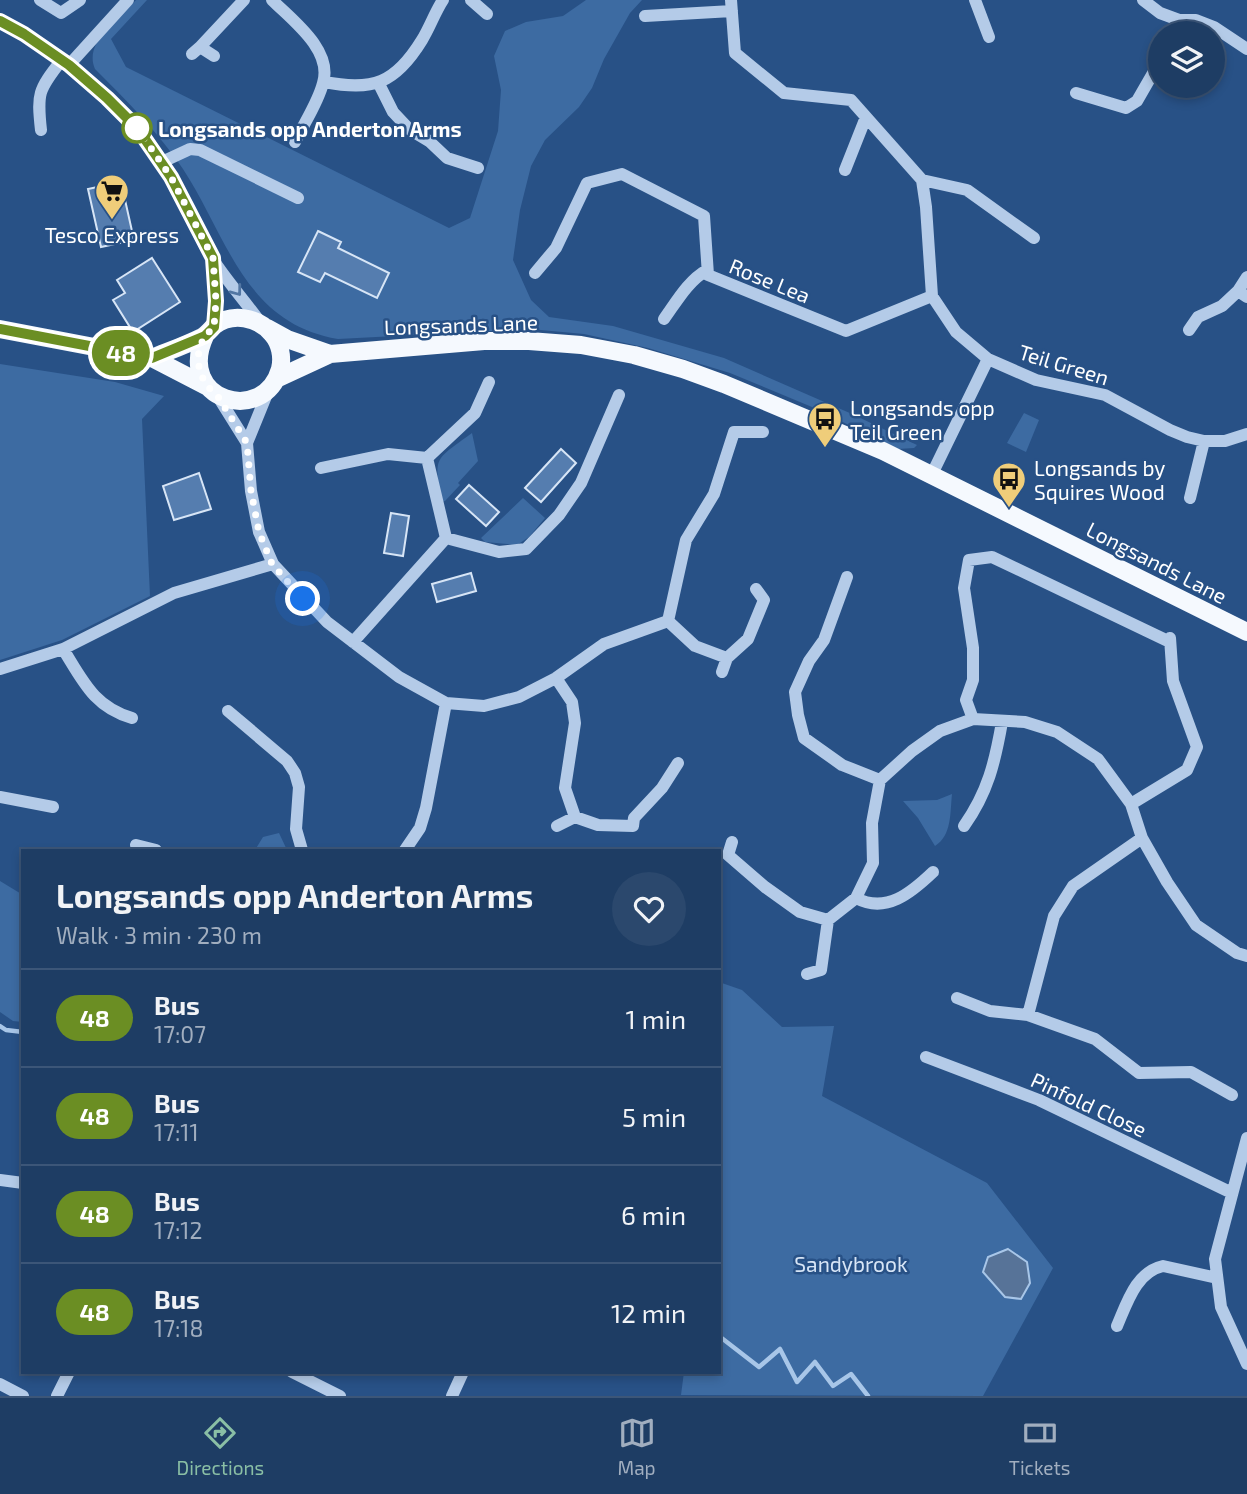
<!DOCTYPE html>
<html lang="en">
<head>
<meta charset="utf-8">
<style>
	:root { --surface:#1e3d64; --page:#2b486d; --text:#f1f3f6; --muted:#a1aebf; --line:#3c5678; --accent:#8abfa5 }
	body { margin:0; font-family:"Exo 2",sans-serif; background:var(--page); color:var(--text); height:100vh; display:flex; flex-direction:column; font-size:26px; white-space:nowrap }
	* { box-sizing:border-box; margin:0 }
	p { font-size:23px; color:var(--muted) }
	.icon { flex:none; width:38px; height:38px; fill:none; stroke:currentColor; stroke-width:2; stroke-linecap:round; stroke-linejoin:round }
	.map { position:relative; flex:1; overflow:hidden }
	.details { position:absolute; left:21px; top:849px; width:700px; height:525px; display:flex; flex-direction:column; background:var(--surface); border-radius:0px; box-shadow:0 4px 10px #0003,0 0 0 2px var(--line) }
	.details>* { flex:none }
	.badge { padding:0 14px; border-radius:23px; font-size:24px; line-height:46px }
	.fabs { position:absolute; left:1148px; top:21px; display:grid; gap:14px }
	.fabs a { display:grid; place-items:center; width:77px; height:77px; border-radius:50%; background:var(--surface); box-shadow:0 4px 10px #0003,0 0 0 2px var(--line); font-size:35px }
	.you { position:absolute; width:35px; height:35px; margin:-18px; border:5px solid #fff; border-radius:50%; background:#1a73e8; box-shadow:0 0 0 10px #1a73e833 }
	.map>.badge { position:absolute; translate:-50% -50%; box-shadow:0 0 0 4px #fff }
	.round { display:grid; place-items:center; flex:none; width:74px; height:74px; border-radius:37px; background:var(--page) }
	.headline { display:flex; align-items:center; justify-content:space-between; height:119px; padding:0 35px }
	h1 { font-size:33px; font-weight:700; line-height:52px }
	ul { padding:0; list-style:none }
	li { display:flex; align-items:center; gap:21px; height:98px; padding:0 35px; border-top:2px solid var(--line) }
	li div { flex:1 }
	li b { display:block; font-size:26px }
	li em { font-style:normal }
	li .badge { min-width:77px; font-weight:700; text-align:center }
	.tabs { display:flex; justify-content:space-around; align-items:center; height:98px; border-top:2px solid var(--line); background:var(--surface); font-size:19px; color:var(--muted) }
	.tabs a { display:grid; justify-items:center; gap:4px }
	.tabs .current { color:var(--accent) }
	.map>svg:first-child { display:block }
	.green { fill:#3d6ba2 }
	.water { fill:#577398; stroke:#a8c6e8; stroke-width:2 }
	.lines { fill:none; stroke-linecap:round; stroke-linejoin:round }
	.stream { stroke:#a8c6e8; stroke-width:4.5 }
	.building { fill:#557daf; stroke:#d7e5f6; stroke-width:2 }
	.minor { stroke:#b4cbe8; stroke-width:12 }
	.major { stroke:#f5f9fe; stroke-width:18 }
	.oneway { stroke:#5276a3 }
	.line-casing { stroke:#fff; stroke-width:16 }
	.line { stroke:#6b8e23; stroke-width:10 }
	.walk { stroke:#fff; stroke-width:7; stroke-dasharray:0 12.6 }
	.stop-dot { fill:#fff; stroke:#6b8e23; stroke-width:3.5 }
	.labels { text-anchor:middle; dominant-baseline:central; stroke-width:5; stroke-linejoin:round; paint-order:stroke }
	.stop-label { font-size:21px; font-weight:bold; fill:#fff; stroke:#285186; text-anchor:start }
	.poi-label { font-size:21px; fill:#fff; stroke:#285186; text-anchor:start }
	.street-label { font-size:21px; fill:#fff; stroke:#285186 }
	.park-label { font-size:21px; fill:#d7e5f6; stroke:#285186 }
</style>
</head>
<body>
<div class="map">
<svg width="1247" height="1396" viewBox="0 0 1247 1396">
	<rect width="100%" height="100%" fill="#285186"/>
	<!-- green -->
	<path class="green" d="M136 0H147L111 39 126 67 449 228 470 218 498 131 501 90 494 56 505 31 526 22 563 16 586 0H642L630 13 604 59 592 88 579 107 545 140 531 166 520 210 513 260 531 300 549 317 613 326 724 358 852 414 917 445 914 448 898 449 812 407 730 373 648 348 584 334 530 329 338 339C244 323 228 238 183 169 158 132 126 100 95 69 83 42 120 18 136 0Z
		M0 364 115 382 164 396 142 419 150 596 62 640 0 660Z
		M1024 413 1039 420 1026 452 1007 443Z
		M472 433 478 461 458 483 460 485 445 501 441 502C434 455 434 461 472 433Z
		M523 498 545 518 529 537 517 545 485 542 481 538Z
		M952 794C950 813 952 835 935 846L918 818 903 801 937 800Z
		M279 833 287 850H255L263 837Z
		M0 881 23 895V1022L13 1021 0 1012Z
		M719 982 742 990 782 1027 834 1026 822 1096 987 1183 1053 1268 983 1396 681 1395 684 1372H719Z"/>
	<!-- water -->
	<path class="water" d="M1008 1249 1027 1262 1030 1283 1021 1299 1005 1297 983 1272 988 1257Z"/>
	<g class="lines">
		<!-- stream -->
		<path class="stream" d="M0 1026 6 1030 23 1032
			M719 1336 759 1367 780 1349 797 1382 815 1362 833 1386 851 1374 868 1396"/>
	</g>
	<!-- building -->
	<path class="building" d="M121 182 134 240 101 247 88 189Z
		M318 231 341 242 338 248 389 273 377 298 325 273 320 282 298 272Z
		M152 258 180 302 133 332 113 300 125 293 117 280Z
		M561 449 576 463 541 502 525 488Z
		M199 473 211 509 174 520 163 486Z
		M469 485 499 512 486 526 456 499Z
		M391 513 409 516 403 556 384 553Z
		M471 573 476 591 437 602 432 584Z"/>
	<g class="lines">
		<!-- minor -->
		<path class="minor" d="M40 0 61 13 80 0
			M272 0C292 20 333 50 323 83 318 103 304 123 295 142
			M471 0 487 14
			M731 0 735 53 784 93 851 100 922 180 926 207 932 296 956 332 988 359 932 474
			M975 0 989 37
			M1143 0 1160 13 1179 20H1196L1214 27 1247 49
			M645 16 732 11
			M0 21C58 52 115 96 154 150 178 184 191 223 212 258 226 280 245 301 260 322
			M200 47 244 0
			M192 54 200 47 214 56
			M69 65 128 0
			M324 82C373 91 395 84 422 40 430 27 435 12 443 0
			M379 84 393 112 409 129 429 141 447 158 478 168
			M1076 93 1126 108 1137 101 1160 61
			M41 130C37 94 38 90 61 61
			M162 162 190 149 200 150 298 198
			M845 170 866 117
			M922 180 967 190 1034 238
			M213 259 216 301 214 326
			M535 273 556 248 587 183 622 174 704 216 708 275 846 331 932 296
			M1247 277 1238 291 1247 297
			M664 319C677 301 688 281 707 270
			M1189 330 1198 317 1222 306 1238 291
			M988 359 1036 380 1105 395 1170 430 1187 437 1204 441H1225L1247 434
			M217 395 247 443 251 491 259 532 273 564 327 622 399 677 446 703 484 706 519 697 556 678 604 644 668 621 686 540 714 494 734 432H763
			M247 443 269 389
			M321 468 388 454 427 458 475 413 489 382
			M1190 498 1204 441
			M446 538 499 552 526 549 559 515 581 483 619 395
			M847 577 824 640 809 661 795 692 798 715 804 738 842 765 880 780
			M668 621 695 646 727 658
			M353 642 446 538 427 458
			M63 649C83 681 94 707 132 718
			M0 669 63 649 174 593 273 564
			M722 672 727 658 748 639 764 600 756 589
			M556 678 572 702 575 723 565 788 575 817
			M228 711 287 761 295 773 299 787 296 829 302 850
			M973 719 966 700 973 680V648L964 588 969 560 992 557 1170 642
			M0 797 53 807
			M1131 804 1187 770 1197 747 1173 681 1170 638
			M557 826 575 817 598 825 633 826 634 818 662 788 678 763
			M964 826C988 792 995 762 1002 722
			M732 842 728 855 765 887 800 912 828 920 856 898 873 863 872 823 880 780 912 751 940 731 973 719 1025 722 1057 732 1098 759 1131 804 1142 838 1167 882 1196 925 1237 953 1247 956
			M136 845 156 850
			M405 850 420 828 426 808 446 703
			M856 898C886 914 911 893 933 872
			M807 974 821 970 828 920
			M957 998 990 1011 1028 1015 1095 1039 1139 1073 1191 1072 1232 1095
			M1028 1015 1054 916 1073 886 1142 838
			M926 1057 1039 1100 1232 1193
			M1247 1138 1215 1259 1221 1307 1247 1364
			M0 1180 23 1183
			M1117 1326C1127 1303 1136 1272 1163 1266L1217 1278
			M292 1372 340 1396
			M0 1384 23 1396
			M57 1396 69 1372
			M452 1396 463 1372"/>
		<!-- major -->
		<path class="major" d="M267 328 287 339 330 354 484 341H529L581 345 634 355 683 369 724 384 883 451 1247 632
			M0 329 152 358 208 387
			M152 358C169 351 186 345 202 337 207 334 210 330 214 326 232 312 258 317 272 334 280 343 283 357 280 369 264 426 175 401 205 336
			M276 379 330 354"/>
	</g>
	<!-- one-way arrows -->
	<defs><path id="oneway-chevron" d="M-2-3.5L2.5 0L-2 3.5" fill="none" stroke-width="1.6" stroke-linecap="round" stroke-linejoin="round" transform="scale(1.75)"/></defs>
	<use class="oneway" href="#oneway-chevron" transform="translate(237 291) rotate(53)"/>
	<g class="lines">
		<!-- line casing -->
		<g class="line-casing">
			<path id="line" d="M0 21 24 34 69 65 107 98 138 129 171 177 213 258 216 301 214 327 205 336 152 358 0 329"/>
		</g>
		<!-- line -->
		<use href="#line" class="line"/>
		<!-- walk -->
		<path class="walk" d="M137 128 171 177 213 258 216 301 214 327 205 336 199 348 198 362 201 375 208 387 217 395 247 443 251 491 259 532 272 564 303 599"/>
	</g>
	<!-- icons -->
	<defs>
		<g id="supermarket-pin" transform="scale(1.75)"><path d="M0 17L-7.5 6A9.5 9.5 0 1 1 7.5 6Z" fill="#efcd7a" stroke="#285186"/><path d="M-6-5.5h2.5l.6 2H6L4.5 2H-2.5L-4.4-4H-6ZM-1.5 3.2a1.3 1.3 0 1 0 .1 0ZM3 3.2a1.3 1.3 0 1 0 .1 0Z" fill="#111"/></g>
		<g id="bus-pin" transform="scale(1.75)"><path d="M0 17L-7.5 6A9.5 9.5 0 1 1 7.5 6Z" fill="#efcd7a" stroke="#285186"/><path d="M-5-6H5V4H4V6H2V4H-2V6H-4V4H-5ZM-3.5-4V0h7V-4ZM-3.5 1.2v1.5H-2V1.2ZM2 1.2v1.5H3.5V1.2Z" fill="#111"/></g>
	</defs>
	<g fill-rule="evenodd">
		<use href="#supermarket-pin" x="112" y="191"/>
		<use href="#bus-pin" x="825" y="419"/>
		<use href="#bus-pin" x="1009" y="479"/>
	</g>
	<!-- markers -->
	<circle class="stop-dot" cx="137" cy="128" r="14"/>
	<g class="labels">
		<!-- stop labels -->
		<g class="stop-label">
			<text x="158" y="128">Longsands opp Anderton Arms</text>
		</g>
		<!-- poi labels -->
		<g class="poi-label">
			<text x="112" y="234" text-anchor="middle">Tesco Express</text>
			<text x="850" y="407">Longsands opp<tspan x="850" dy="24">Teil Green</tspan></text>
			<text x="1034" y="467">Longsands by<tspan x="1034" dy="24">Squires Wood</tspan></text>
		</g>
		<!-- street labels -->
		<g class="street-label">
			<text transform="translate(770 280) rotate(22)">Rose Lea</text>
			<text transform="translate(461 324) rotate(-2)">Longsands Lane</text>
			<text transform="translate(1064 364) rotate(17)">Teil Green</text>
			<text transform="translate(1157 562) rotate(27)">Longsands Lane</text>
			<text transform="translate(1089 1104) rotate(25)">Pinfold Close</text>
		</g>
		<!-- park labels -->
		<g class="park-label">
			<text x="851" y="1263">Sandybrook</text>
		</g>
	</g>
</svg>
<div class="fabs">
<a><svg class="icon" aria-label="layers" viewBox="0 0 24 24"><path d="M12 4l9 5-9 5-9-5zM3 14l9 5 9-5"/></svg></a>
</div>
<div class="you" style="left:303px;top:599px"></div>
<b class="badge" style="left:121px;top:353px;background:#6b8e23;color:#fff">48</b>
<section class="details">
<div class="headline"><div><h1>Longsands opp Anderton Arms</h1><p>Walk · 3 min · 230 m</p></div><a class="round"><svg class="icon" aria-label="heart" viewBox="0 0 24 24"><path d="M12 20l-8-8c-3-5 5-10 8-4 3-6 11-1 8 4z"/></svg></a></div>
<ul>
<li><span class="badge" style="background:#6b8e23;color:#fff">48</span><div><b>Bus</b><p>17:07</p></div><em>1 min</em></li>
<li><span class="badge" style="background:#6b8e23;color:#fff">48</span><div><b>Bus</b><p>17:11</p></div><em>5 min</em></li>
<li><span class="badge" style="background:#6b8e23;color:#fff">48</span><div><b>Bus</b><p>17:12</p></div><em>6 min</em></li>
<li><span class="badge" style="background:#6b8e23;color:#fff">48</span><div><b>Bus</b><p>17:18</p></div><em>12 min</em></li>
</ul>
</section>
</div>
<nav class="tabs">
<a class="current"><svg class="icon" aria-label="directions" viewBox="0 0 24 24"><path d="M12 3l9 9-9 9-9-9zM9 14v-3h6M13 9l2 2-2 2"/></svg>Directions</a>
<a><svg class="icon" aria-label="map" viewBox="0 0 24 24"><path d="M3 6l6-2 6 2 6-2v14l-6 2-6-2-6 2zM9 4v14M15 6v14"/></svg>Map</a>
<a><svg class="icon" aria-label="tickets" viewBox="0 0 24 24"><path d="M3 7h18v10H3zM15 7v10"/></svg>Tickets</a>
</nav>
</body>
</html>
